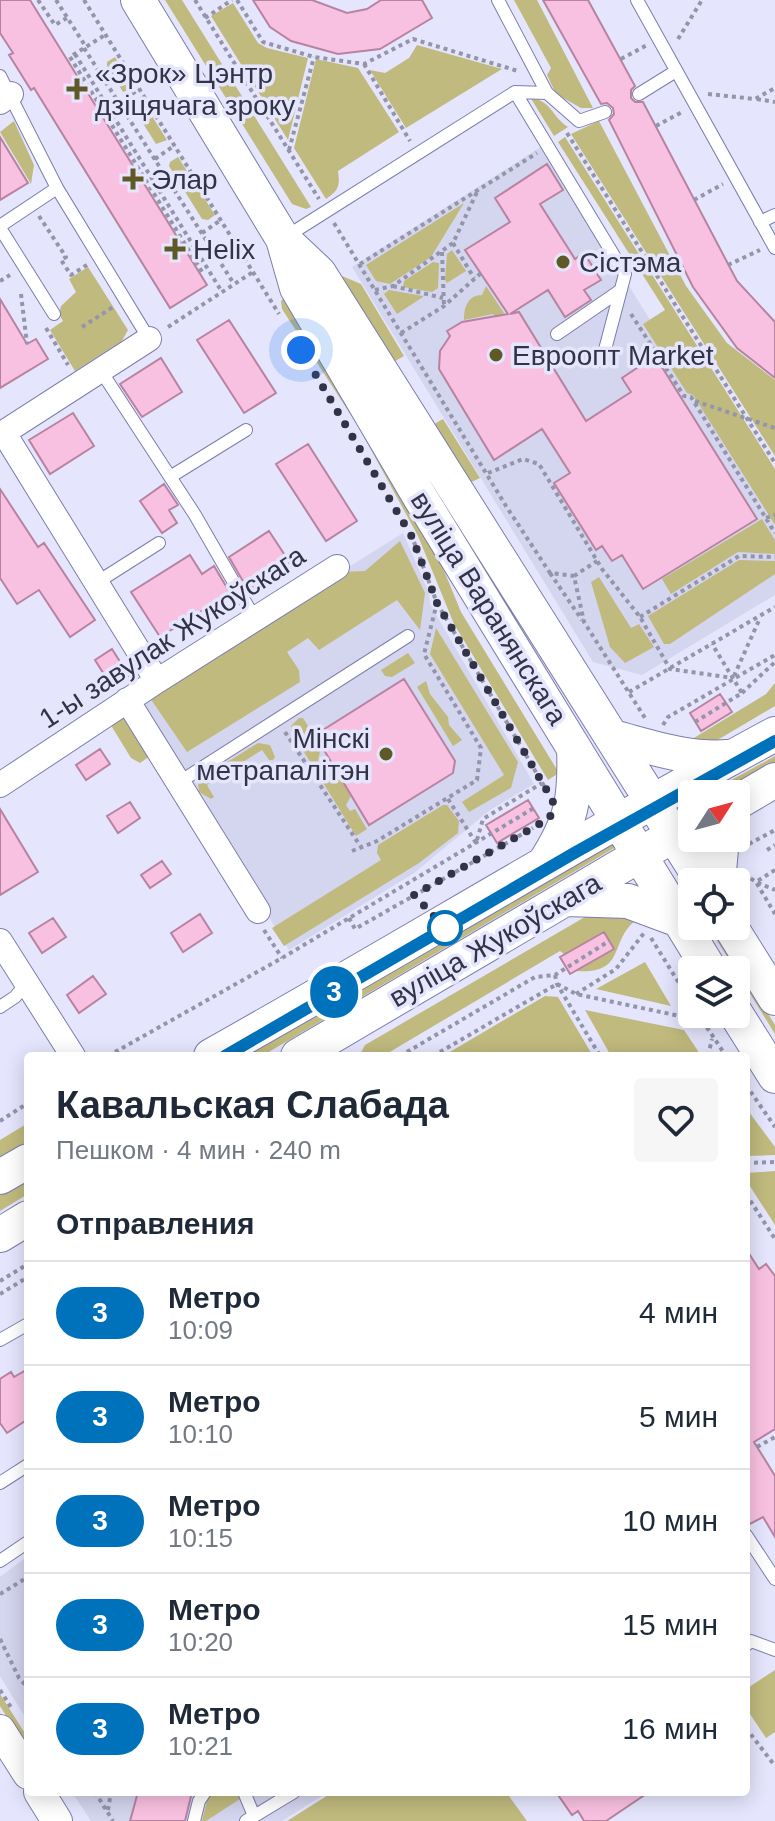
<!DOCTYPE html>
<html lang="ru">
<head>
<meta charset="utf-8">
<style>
	:root { --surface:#fff; --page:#f6f6f7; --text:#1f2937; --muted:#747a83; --line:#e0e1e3 }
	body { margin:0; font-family:Helvetica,sans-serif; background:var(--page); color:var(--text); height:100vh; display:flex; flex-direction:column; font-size:30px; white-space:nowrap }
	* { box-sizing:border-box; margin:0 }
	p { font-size:26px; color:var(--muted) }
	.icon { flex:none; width:44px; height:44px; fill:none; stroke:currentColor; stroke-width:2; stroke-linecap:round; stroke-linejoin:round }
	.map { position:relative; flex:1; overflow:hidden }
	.drawer { position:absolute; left:24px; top:1052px; width:726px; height:744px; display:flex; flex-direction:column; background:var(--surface); border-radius:8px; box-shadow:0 4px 20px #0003 }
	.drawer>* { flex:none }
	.badge { padding:0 16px; border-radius:26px; font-size:28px; line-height:52px }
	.needle { width:52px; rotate:54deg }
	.controls { position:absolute; left:678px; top:780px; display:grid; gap:16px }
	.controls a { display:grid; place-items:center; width:72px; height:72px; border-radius:8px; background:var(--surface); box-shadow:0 4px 20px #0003; font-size:40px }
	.you { position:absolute; width:40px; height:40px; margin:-20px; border:6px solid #fff; border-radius:50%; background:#1a73e8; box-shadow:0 0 0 12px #1a73e833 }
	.map>.badge { position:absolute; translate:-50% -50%; box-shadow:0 0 0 4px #fff }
	h2 { padding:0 32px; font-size:30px; line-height:72px }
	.round { display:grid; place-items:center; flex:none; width:84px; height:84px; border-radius:8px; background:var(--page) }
	.overview { display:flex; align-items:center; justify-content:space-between; height:136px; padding:0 32px }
	h1 { font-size:38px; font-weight:700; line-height:60px }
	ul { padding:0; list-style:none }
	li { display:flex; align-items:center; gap:24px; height:104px; padding:0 32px; border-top:2px solid var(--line) }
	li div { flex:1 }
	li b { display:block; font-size:30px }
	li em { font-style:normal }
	li .badge { min-width:88px; font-weight:700; text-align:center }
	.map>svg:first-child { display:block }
	.built { fill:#d4d5ee }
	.green { fill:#c0ba7e }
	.building { fill:#f9c1e1; stroke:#b783a1; stroke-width:2 }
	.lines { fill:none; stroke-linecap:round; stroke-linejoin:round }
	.service-casing { stroke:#7d7daf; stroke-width:14 }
	.minor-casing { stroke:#7d7daf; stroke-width:26 }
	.tertiary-casing { stroke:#7d7daf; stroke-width:32 }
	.secondary-casing { stroke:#7d7daf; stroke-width:36 }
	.path { stroke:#9494aa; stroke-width:4; stroke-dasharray:4 4; stroke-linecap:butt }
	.service { stroke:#fff; stroke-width:12 }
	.minor { stroke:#fff; stroke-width:24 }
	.tertiary { stroke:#fff; stroke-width:30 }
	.secondary { stroke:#fff; stroke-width:34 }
	.line-casing { stroke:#fff; stroke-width:18 }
	.line { stroke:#0072bc; stroke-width:12 }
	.walk { stroke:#333348; stroke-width:8; stroke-dasharray:0 14.4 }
	.poi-dot { fill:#5e5926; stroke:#e5e6fd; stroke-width:3 }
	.stop-dot { fill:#fff; stroke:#0072bc; stroke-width:4 }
	.labels { text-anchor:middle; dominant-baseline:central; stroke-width:7; stroke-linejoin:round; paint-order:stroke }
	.poi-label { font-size:28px; fill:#333348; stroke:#e5e6fd; text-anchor:start }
	.street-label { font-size:28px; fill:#333348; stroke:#e5e6fd }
</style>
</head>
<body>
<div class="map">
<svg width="775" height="1821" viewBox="0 0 775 1821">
	<rect width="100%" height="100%" fill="#e5e6fd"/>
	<!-- built -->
	<path class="built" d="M542 146 775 521V595L642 675 593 662 352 267Z
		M403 533 429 593 430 604 534 784 490 810 414 873 289 950 136 700Z
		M28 1556V1722L0 1676V1577Z
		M72 1792H328L282 1821H91Z"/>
	<!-- green -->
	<path class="green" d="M165 0H182L311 207 306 209 292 204Z
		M514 0H537L593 108H581L556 94 547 75 551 68Z
		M233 3 258 43 267 48 308 58 288 140 211 16Z
		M417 45 502 69 406 128 370 70 385 73 409 58Z
		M115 57 134 88 123 92 107 66V62Z
		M316 59 358 68 399 132 338 171C340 186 339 190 326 199L294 148Z
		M140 97 167 140 156 144 132 106 133 102Z
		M530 97C553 102 551 116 568 127L554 136Z
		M14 121 34 165 31 184 0 132Z
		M599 121 686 286 727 343 775 380V456L571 134Z
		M565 137 775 469V525L693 395 687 393 643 324 665 310 558 142Z
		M178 157 215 215 208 220 202 219 169 166 170 162Z
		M464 203 431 257 390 284 376 281 366 265Z
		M452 250 466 271 447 283 445 280 447 254Z
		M433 262 439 263 438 288 432 292 403 287 404 281Z
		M88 267 128 330 122 341 75 371 50 330 63 321 59 314 61 306 76 292 69 279Z
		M335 273 361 284 404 356 390 364Z
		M486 286 504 313 496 318 493 314 464 320C464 307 468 295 482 295Z
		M389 290 423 296V297L397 314 384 294Z
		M287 295 425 534 445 573 461 612 559 773 548 780 454 624 418 536 358 426 282 309 281 301Z
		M443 419 480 478 465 485 429 427Z
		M762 519 775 540V554L738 552 671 594 662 579Z
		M400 541 425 593 420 630 397 600 319 650 308 638 287 652 299 670 300 682 187 752 150 698 341 572 365 571Z
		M739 560 775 561V574L670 644H664L648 616Z
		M599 577 631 628 639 624 654 647 625 663 610 647 591 582Z
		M436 628 518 762 511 788 469 812 462 802 504 775 430 654Z
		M408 653 415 663 392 677 385 676 381 670Z
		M426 681 430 694 448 717 449 725 462 740 453 746 417 687Z
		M775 683V706L714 742 684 744 766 694Z
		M119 716 125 717 150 756 140 763 131 758 112 727 114 720Z
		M299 718H303L321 747 318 761 332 765 351 796 346 805 350 811 355 809 367 829 356 836 291 731V726Z
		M258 743 270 745 275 757 273 760H269L262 750 207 785 214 797 211 799 199 792 198 783 203 777Z
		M775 756V765L723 794H706Z
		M443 805H447L459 821 458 833 419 863 284 946 272 928 381 860 377 853 378 845Z
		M609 837 616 847 262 1056H237Z
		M597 910 639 918C607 939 629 975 575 971L614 949 604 932 565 955 560 951 383 1056H359L365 1045Z
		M708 926H714L775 1025V1034Z
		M645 962 671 1006 596 989Z
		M545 996 558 997 593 1056H443Z
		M585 1010 684 1030 698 1051 697 1056H611Z
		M746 1108 775 1147V1155L746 1156Z
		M28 1123V1144L0 1161V1140Z
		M775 1171V1225L746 1180V1173Z
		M28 1179V1194L0 1211V1195Z
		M775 1670V1732L766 1738 746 1708V1689Z
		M0 1694 28 1738V1751L0 1706Z
		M213 1792H236L240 1799 206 1821H202L207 1801Z
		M333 1792H506L527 1821H287Z"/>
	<!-- building -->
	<path class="building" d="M0 0H30L207 285 170 308 34 88 31 90 9 55 13 53 0 33Z
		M253 0H312L347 13 367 9 381 0H422L432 18 380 49 338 54 291 41 270 27Z
		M543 0H588L635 86 631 90V98L635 102H643L737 281 775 322V378L737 348 693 287 609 120 614 114 613 108 607 103 601 104Z
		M0 137 28 183 0 200Z
		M547 164 563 190 540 204 575 259 584 253 601 280 584 290 591 300 565 317 548 290 510 314 519 312 586 421 631 392 622 378 655 356 757 519 643 589 622 555 612 561 602 546 596 550 554 483 570 473 542 429 494 460 439 369 440 351 450 336 447 331 462 322 508 314 465 250 510 222 495 198Z
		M0 299 27 344 36 339 48 359 0 388Z
		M229 320 276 393 244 413 197 340Z
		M161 358 182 392 142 417 120 384Z
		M73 413 94 446 50 474 29 440Z
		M308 444 357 521 326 541 276 464Z
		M164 484 178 505 169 510 177 523 162 533 140 501Z
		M0 489 38 547 44 543 95 620 70 637 39 590 17 604 0 578Z
		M269 531 290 563 248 590 229 557Z
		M190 555 202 574 214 566 230 593 160 637 131 592Z
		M112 649 129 676 112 687 95 660Z
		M404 679 455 761 453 773 369 825 315 735Z
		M720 694 732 712 701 731 690 713Z
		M100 749 110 764 86 780 76 765Z
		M528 800 539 818 497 843 486 825Z
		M130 802 140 818 118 833 107 816Z
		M0 809 38 872 0 895Z
		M162 861 171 874 150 888 141 875Z
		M200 914 212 933 183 952 171 933Z
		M53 918 66 937 42 953 29 933Z
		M604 932 614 949 570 974 560 957Z
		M93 976 106 994 79 1013 67 995Z
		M746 1249 759 1269 766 1264 775 1276V1429L754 1442 775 1476V1537L763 1517 746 1526Z
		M28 1369V1419L7 1433 0 1423V1379L11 1372 14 1377Z
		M138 1792H192L185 1821H130Z
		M556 1792H649L606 1821H584L578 1811 572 1815Z"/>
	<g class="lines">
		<!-- service casing -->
		<g class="service-casing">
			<path id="service" d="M498 0 547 93
				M637 0 775 248
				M0 76 57 188 149 339
				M639 94 676 71
				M760 222 775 215
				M0 226 57 188
				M0 228 54 314
				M284 238 515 92
				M557 334 621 290
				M602 361 625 274 515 92 547 93 579 121 605 112
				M101 371 195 515 255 619
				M170 477 246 430
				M96 583 159 543
				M178 783 408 636
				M0 1007 15 997 27 983
				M0 1340 28 1324
				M0 1483 28 1465
				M746 1535 775 1579
				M0 1561 28 1542
				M746 1645 751 1641 775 1650
				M244 1792 254 1816
				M194 1821 199 1801 205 1792
				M246 1821 294 1792"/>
		</g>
		<!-- minor casing -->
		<g class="minor-casing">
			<path id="minor" d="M0 102 11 94
				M4 433 157 681
				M0 435 149 339
				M127 700 258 911
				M0 785 157 681 337 567
				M0 941 73 1056"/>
		</g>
		<!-- tertiary casing -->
		<g class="tertiary-casing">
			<path id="tertiary" d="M0 1730 28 1774
				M39 1792 57 1821"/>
		</g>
		<!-- secondary casing -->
		<g class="secondary-casing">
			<path id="secondary" d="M138 0 283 239 297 288 418 494 710 970
				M284 240 319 273 703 882
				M612 737C651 747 687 760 728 757
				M736 803 775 780
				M544 864C572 821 576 798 574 748
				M718 882 722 838
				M566 899 628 901 682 921
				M730 926 775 998
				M736 1014 775 1076
				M211 1056C400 950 584 837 775 734
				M298 1056 660 843
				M0 1177 28 1161
				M0 1235 28 1218"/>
		</g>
		<!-- path -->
		<path class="path" d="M38 0 55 25 67 18
			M56 0 86 47
			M84 0 279 314
			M195 0 319 199
			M237 0 263 42 314 57 364 64 413 39 518 71
			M205 18 232 0
			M678 39 702 0
			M84 48 234 284
			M75 54 222 292
			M73 55 105 35
			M70 57 204 275
			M621 59 647 45
			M364 64 410 141
			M708 94 755 99 775 88
			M757 99 775 102
			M119 103 139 89
			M656 126 684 111
			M567 133 775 463
			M289 150 314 57
			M155 159 175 145
			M694 200 723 184
			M39 216 66 257 61 260 71 275 87 265
			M334 223 506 506 550 573 574 576 584 622 645 718
			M202 233 221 220
			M453 243 474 278
			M442 252 444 306
			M360 264 537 153
			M728 265 760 250
			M0 281 10 275
			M393 286 443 298
			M375 290 393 286 453 243 477 192
			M21 294 27 344
			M631 314 684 396 691 397 775 533
			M82 327 113 307
			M168 327 253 272
			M46 328 68 365
			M401 333 444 306 481 273
			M695 401 775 428
			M488 473 523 459 539 464 602 569 640 617 670 669 733 678
			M766 518 775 515
			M550 573 582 620
			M574 576 597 561
			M437 603 547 791
			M640 617 739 556 775 557
			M734 676 760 618
			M629 692 775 607
			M742 693 775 662
			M695 722 742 693 712 644
			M663 725 668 717 775 655
			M285 732 361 847
			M448 799 476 843
			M477 840 483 819 542 783
			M749 844 775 830
			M767 850 775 845
			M352 851 377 841 477 780 481 748 424 654 437 603 414 542
			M775 870 756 882 775 914
			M744 874 756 882 775 890
			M349 918 355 929 533 828
			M264 930 282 958
			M651 938 692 1004
			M555 975 557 984 600 1056
			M557 984 576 994 703 1021
			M576 994 616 969 644 933
			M698 1014 726 1056
			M108 1056 282 958 534 808
			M400 1056 535 977 555 975 609 941
			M433 1056 557 984
			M708 1056 712 1039
			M746 1085 775 1127
			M0 1121 28 1103
			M746 1163 775 1162
			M746 1194 775 1239
			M0 1281 28 1264
			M0 1294 28 1277
			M757 1447 775 1437
			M0 1594 28 1577
			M0 1639 19 1678 28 1688
			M0 1690 12 1709
			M746 1728 775 1766
			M95 1792 113 1821
			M108 1810 111 1792"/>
		<!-- service -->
		<use href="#service" class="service"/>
		<!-- minor -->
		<use href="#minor" class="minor"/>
		<!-- tertiary -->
		<use href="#tertiary" class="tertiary"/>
		<!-- secondary -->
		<use href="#secondary" class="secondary"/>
	</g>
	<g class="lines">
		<!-- line casing -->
		<g class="line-casing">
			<path id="line" d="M225 1056 576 852 775 741"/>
		</g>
		<!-- line -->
		<use href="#line" class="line"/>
		<!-- walk -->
		<path class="walk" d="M301 350 412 537 437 603 553 801 550 818 414 895 445 928"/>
	</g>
	<!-- markers -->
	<g class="poi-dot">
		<path d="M73 77h8v8h8v8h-8v8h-8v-8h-8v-8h8z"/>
		<path d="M129 167h8v8h8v8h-8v8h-8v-8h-8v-8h8z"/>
		<path d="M171 237h8v8h8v8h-8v8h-8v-8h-8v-8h8z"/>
		<circle cx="563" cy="262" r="8"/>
		<circle cx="496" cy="355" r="8"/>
		<circle cx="386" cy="754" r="8"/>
	</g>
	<circle class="stop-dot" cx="445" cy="928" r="16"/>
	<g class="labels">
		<!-- poi labels -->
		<g class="poi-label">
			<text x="95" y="73">«Зрок» Цэнтр<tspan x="95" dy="32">дзіцячага зроку</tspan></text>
			<text x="151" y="179">Элар</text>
			<text x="193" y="249">Helix</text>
			<text x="579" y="262">Сістэма</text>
			<text x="512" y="355">Евроопт Market</text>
			<text x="370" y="738" text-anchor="end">Мінскі<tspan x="370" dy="32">метрапалітэн</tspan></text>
		</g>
		<!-- street labels -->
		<g class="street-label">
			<text transform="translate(489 608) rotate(58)">вуліца Варанянскага</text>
			<text transform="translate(172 637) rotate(-33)">1-ы завулак Жукоўскага</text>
			<text transform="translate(495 940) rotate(-30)">вуліца Жукоўскага</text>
		</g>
	</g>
</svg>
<div class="controls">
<a><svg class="needle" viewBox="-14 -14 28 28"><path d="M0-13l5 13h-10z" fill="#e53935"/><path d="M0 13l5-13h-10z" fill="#747a83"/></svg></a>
<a><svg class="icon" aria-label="locate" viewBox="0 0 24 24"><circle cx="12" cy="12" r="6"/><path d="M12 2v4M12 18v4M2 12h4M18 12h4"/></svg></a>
<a><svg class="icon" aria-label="layers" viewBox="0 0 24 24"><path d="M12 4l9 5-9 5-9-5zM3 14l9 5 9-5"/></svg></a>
</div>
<div class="you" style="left:301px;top:350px"></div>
<b class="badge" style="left:334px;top:992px;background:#0072bc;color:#fff">3</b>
<section class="drawer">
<div class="overview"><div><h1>Кавальская Слабада</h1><p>Пешком · 4 мин · 240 m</p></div><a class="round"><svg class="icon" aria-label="heart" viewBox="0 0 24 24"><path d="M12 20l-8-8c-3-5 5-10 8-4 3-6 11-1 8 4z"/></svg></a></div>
<h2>Отправления</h2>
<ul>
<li><span class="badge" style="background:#0072bc;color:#fff">3</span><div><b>Метро</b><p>10:09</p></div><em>4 мин</em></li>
<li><span class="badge" style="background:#0072bc;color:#fff">3</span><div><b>Метро</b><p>10:10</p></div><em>5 мин</em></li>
<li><span class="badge" style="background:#0072bc;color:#fff">3</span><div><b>Метро</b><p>10:15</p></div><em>10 мин</em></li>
<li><span class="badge" style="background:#0072bc;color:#fff">3</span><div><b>Метро</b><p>10:20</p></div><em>15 мин</em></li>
<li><span class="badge" style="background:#0072bc;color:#fff">3</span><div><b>Метро</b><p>10:21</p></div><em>16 мин</em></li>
</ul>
</section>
</div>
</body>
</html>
